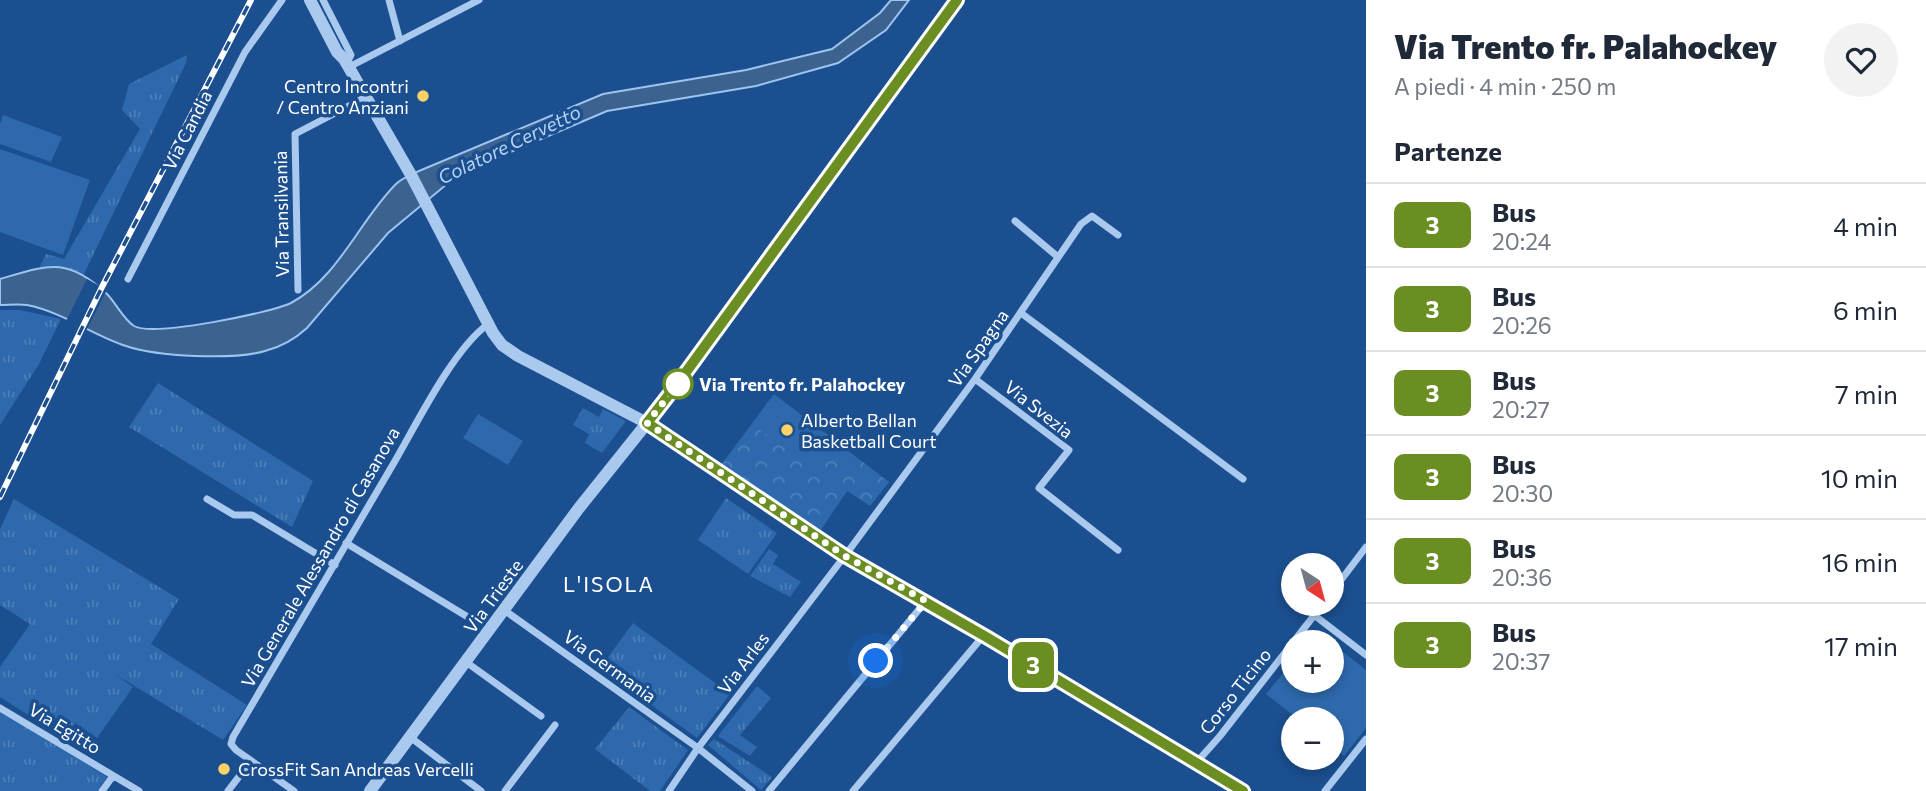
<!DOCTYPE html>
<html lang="it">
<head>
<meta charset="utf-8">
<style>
	:root { --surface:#fff; --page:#f2f2f3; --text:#1f2937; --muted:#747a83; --line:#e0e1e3 }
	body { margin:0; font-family:Commissioner,sans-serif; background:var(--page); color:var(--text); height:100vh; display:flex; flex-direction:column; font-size:26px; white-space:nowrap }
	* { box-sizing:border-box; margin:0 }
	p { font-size:23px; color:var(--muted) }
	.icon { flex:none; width:38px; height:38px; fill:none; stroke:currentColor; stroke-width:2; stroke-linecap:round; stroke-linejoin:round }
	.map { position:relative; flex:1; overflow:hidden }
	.panel { display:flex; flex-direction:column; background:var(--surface); width:560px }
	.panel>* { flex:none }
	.badge { padding:0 14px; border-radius:10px; font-size:24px; line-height:46px }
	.needle { width:46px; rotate:144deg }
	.fabs { position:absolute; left:1281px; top:553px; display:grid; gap:14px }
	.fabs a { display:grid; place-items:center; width:63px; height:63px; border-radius:50%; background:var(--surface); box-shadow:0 4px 10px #0003; font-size:35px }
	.you { position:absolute; width:35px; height:35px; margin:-18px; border:5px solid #fff; border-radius:50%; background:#1a73e8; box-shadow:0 0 0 10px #1a73e833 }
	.map>.badge { position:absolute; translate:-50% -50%; box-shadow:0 0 0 4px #fff }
	h2 { padding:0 28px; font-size:26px; line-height:63px }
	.round { display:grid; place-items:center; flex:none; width:74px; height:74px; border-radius:37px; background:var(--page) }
	.overview { display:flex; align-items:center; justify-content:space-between; height:119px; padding:0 28px }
	h1 { font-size:33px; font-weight:800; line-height:52px }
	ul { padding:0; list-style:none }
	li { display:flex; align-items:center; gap:21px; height:84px; padding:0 28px; border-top:2px solid var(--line) }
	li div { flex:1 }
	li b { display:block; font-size:26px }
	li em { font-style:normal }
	li .badge { min-width:77px; font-weight:700; text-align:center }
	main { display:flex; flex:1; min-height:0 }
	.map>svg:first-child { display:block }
	.grass { fill:url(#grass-tufts) }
	.park { fill:url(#park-crowns) }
	.pitch { fill:#2e69ad }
	.water { fill:#3c6290; stroke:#9cc4f0; stroke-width:2 }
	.pier { fill:#1b4f8f }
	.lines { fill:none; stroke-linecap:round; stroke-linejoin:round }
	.minor { stroke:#a9c9ee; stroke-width:7 }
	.tertiary { stroke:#a9c9ee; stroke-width:12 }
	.rail-casing { stroke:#fff; stroke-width:6 }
	.rail { stroke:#1b4f8f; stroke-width:3.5; stroke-dasharray:10; stroke-linecap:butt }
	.line-casing { stroke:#fff; stroke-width:16 }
	.line { stroke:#6b8e23; stroke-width:10 }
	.walk { stroke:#fff; stroke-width:7; stroke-dasharray:0 12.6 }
	.poi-dot { fill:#ffd166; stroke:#1b4f8f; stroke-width:2.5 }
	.stop-dot { fill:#fff; stroke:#6b8e23; stroke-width:3.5 }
	.labels { text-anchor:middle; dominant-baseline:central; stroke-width:7; stroke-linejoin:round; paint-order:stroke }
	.poi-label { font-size:18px; fill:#fff; stroke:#1b4f8f; text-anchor:start }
	.street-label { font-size:18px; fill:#fff; stroke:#1b4f8f }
	.stop-label { font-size:18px; font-weight:bold; fill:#fff; stroke:#1b4f8f; text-anchor:start }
	.water-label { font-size:19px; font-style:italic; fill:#b5d3f5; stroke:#1b4f8f }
	.quarter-label { font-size:21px; letter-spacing:2px; fill:#fff; stroke:#1b4f8f }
</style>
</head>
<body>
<main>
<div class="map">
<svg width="1366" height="791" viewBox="0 0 1366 791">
	<defs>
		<pattern id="grass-tufts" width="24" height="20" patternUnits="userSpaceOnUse" patternTransform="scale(1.75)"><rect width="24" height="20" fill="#2e69ad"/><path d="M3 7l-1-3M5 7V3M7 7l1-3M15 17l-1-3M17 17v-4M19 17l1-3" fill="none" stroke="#4d80b9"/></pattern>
		<pattern id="park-crowns" width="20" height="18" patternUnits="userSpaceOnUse" patternTransform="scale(1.75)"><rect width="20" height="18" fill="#2e69ad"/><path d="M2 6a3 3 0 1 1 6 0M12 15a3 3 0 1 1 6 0" fill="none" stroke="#4d80b9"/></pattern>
	</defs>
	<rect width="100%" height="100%" fill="#1b4f8f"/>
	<!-- grass -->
	<path class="grass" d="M187 55 186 63 83 276 77 271 39 268 46 254 64 259 140 129 122 110 129 84Z
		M0 310H20L61 319 39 364 0 425Z
		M158 383 313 481 292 527 129 427Z
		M583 408 599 417 603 409 626 421 602 453 585 443 589 434 573 425Z
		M726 498 777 533 748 574 698 540Z
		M14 499 179 599 151 644 247 705 223 740 113 673 133 687 97 738 75 723 66 739 0 697V667L30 624 0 605V529Z
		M769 549 778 555 773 564 801 582 790 597 750 576Z
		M633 623 730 694 697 738 600 668Z
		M757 686 771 698 740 735 757 747 750 756 718 736Z
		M629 707 688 750 660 791H650L595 749Z
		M0 711 107 777 97 791H0Z
		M714 739 772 777 761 790 708 745Z"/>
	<!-- park -->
	<path class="park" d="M774 394 889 482 870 506 847 491 821 530 721 465Z"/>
	<!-- pitch -->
	<path class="pitch" d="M3 115 62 137 51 162 0 144V124Z
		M0 149 90 180 63 255 0 232Z
		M773 399 821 435 801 461 754 425Z
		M478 414 523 441 508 465 463 438Z
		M1332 643 1366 670V728L1344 756 1332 746V719H1298L1266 694 1293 661V681H1332Z"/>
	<!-- water -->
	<path class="water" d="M891 0H909L886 30 838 63 756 86 607 111 459 174 388 233 307 328C295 339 281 347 265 351 234 360 158 357 126 346 92 335 63 312 27 305 18 304 9 305 0 305V279C48 265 67 256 107 294 116 303 123 319 134 326 153 337 270 313 291 303 339 277 359 221 396 184 402 178 411 175 419 171L603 94 746 70 832 49 880 13Z"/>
	<!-- pier -->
	<path class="pier" d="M87 279 107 290 86 331 66 321Z"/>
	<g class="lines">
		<!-- minor -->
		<path class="minor" d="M323 0 351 55 347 63
			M389 0 400 41
			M349 67 479 0
			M1015 221 1058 257
			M128 279 245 52 282 0
			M298 290 295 134 366 97
			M1021 313 1243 479
			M975 379 1069 450 1039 488 1118 550
			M647 423 845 556 988 638 1243 791
			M207 499 234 515H252L335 565
			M346 543 476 622
			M1332 592 1366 547
			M504 610 698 748 752 791
			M1314 615 1366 655
			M466 662 541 716
			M0 708 139 791
			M410 737 481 791
			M1196 763 1220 736 1323 604
			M102 791 113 776
			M228 791 251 761
			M294 791 236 750 231 744 233 737C287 645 341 553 395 461 417 423 453 350 487 325
			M505 791 555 725
			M669 791 698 748 850 549 975 379 1081 224 1092 216 1118 235
			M769 791 926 601
			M853 791 984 635
			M1325 791 1366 739"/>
		<!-- tertiary -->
		<path class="tertiary" d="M310 0 337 52 344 59 411 175 493 333 502 345 518 356 647 423
			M370 791 579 508 679 383 957 0"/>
		<!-- rail casing -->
		<g class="rail-casing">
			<path id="rail" d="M0 497 102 287 251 0"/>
		</g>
		<!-- rail -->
		<use href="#rail" class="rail"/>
	</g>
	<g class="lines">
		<!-- line casing -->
		<g class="line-casing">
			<path id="line" d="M957 0 678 383 647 423 845 556 988 638 1243 791"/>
		</g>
		<!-- line -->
		<use href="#line" class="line"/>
		<!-- walk -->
		<path class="walk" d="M678 384 647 423 845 556 926 601 876 661"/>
	</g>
	<!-- markers -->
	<g class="poi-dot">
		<circle cx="423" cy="96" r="7"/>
		<circle cx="787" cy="430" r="7"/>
		<circle cx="224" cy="769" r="7"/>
	</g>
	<circle class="stop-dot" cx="678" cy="384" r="14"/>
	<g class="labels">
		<!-- poi labels -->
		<g class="poi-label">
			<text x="409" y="86" text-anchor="end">Centro Incontri<tspan x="409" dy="21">/ Centro Anziani</tspan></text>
			<text x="801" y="420">Alberto Bellan<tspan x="801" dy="21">Basketball Court</tspan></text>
			<text x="238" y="769">CrossFit San Andreas Vercelli</text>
		</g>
		<!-- street labels -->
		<g class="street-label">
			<text transform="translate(187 130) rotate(-63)">Via Candia</text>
			<text transform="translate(281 214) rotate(-91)">Via Transilvania</text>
			<text transform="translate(978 348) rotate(-55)">Via Spagna</text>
			<text transform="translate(1039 409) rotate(38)">Via Svezia</text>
			<text transform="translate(320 557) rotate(-60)">Via Generale Alessandro di Casanova</text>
			<text transform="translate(493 596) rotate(-54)">Via Trieste</text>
			<text transform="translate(743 663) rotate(-53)">Via Arles</text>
			<text transform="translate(610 666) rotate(36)">Via Germania</text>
			<text transform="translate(1235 691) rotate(-52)">Corso Ticino</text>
			<text transform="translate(65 728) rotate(31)">Via Egitto</text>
		</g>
		<!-- stop labels -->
		<g class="stop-label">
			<text x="699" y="384">Via Trento fr. Palahockey</text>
		</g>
		<!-- water labels -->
		<g class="water-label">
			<text transform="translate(509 144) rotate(-26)">Colatore Cervetto</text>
		</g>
		<!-- quarter labels -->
		<g class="quarter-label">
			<text x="609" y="583">L'ISOLA</text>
		</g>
	</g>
</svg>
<div class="fabs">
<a><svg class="needle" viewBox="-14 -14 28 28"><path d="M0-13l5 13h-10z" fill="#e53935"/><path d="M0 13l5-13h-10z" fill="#747a83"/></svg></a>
<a>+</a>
<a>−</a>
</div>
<div class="you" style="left:876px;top:661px"></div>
<b class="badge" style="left:1033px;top:665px;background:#6b8e23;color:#fff">3</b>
</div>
<section class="panel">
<div class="overview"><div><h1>Via Trento fr. Palahockey</h1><p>A piedi · 4 min · 250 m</p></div><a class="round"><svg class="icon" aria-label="heart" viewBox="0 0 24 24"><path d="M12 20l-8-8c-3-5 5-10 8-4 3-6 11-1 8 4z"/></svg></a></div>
<h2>Partenze</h2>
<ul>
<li><span class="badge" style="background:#6b8e23;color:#fff">3</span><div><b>Bus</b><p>20:24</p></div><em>4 min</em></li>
<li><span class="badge" style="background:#6b8e23;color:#fff">3</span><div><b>Bus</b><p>20:26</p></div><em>6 min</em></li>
<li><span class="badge" style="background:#6b8e23;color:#fff">3</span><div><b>Bus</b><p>20:27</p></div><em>7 min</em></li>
<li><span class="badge" style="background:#6b8e23;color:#fff">3</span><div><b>Bus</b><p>20:30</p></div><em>10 min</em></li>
<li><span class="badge" style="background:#6b8e23;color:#fff">3</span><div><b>Bus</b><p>20:36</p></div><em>16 min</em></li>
<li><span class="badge" style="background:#6b8e23;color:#fff">3</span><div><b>Bus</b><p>20:37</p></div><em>17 min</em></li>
</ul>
</section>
</main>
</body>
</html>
